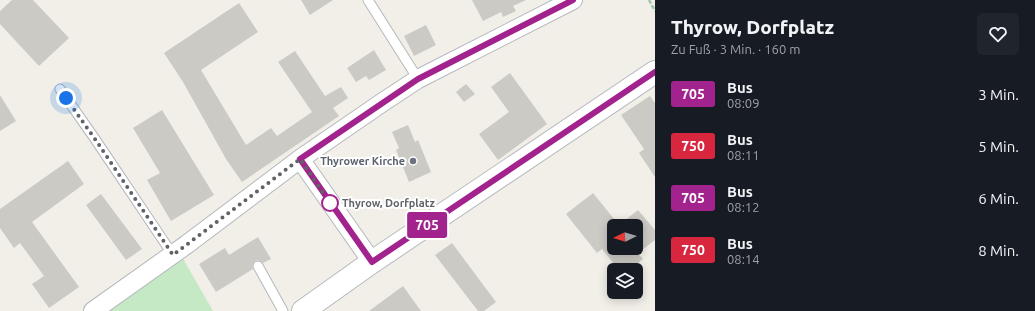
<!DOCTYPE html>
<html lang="de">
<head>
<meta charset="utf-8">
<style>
	:root { --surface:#171b24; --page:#20242c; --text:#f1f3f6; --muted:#9ea1a6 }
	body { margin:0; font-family:Ubuntu,sans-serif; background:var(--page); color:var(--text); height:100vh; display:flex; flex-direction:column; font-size:15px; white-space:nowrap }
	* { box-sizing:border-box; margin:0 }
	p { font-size:13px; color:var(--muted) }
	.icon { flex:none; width:22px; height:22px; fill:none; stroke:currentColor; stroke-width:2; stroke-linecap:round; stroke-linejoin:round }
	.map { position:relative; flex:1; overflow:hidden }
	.panel { display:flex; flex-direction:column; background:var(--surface); width:380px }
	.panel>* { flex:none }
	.badge { padding:0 8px; border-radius:3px; font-size:14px; line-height:26px }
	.needle { width:26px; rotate:265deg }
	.buttons { position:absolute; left:607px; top:219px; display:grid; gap:8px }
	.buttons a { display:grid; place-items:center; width:36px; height:36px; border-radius:6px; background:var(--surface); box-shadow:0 2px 10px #0003; font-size:20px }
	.you { position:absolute; width:20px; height:20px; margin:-10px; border:3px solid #fff; border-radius:50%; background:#1a73e8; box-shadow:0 0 0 6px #1a73e833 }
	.map>.badge { position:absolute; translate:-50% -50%; box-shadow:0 0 0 2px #fff }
	.round { display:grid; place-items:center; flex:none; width:42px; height:42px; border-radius:6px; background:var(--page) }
	.overview { display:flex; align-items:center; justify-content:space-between; height:68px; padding:0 16px }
	h1 { font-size:19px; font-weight:800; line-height:30px }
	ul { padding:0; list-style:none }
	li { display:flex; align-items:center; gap:12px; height:52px; padding:0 16px }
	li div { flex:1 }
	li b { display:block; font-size:15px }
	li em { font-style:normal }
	li .badge { min-width:44px; font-weight:700; text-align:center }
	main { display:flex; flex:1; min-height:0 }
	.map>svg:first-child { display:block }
	.green { fill:#c5e8c5 }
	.building { fill:#cccac5; fill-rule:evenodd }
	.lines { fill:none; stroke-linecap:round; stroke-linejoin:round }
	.service-casing { stroke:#b5b8bc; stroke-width:11 }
	.minor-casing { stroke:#b5b8bc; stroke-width:20 }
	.secondary-casing { stroke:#b6babf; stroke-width:24 }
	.path { stroke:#9cc7a9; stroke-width:2.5; stroke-dasharray:4 2; stroke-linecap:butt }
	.service { stroke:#fff; stroke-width:9 }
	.minor { stroke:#fff; stroke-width:18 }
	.secondary { stroke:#fff; stroke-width:22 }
	.line-casing { stroke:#fff; stroke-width:9 }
	.line { stroke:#a2238e; stroke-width:6 }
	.walk { stroke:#5f6368; stroke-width:4; stroke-dasharray:0 7.2 }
	.worship-dot { fill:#6b7280; stroke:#fff; stroke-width:1.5 }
	.stop-dot { fill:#fff; stroke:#a2238e; stroke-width:2 }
	.labels { text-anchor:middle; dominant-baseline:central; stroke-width:4; stroke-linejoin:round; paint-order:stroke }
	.worship-label { font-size:11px; font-weight:bold; fill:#5b616d; stroke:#fff; text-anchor:end }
	.stop-label { font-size:11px; font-weight:bold; fill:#5f6368; stroke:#fff; text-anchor:start }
</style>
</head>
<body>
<main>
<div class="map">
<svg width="655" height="311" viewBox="0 0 655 311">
	<rect width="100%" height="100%" fill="#f1efe8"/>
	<!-- green -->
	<path class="green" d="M182 257 213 311H102Z"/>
	<!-- building -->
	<path class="building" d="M12 0H33L69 38 39 66 0 24V11Z
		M301 0H333L310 15Z
		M472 0H526L513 6 516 11 503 17 501 12 483 21Z
		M239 3 258 32 201 70 246 145 271 128 277 136 312 112 278 62 295 51 325 96 341 87 348 98 333 108 339 116 242 182 226 159 183 82 164 53Z
		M426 25 436 45 414 56 404 36Z
		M374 50 386 70 369 80 366 76 356 82 347 68Z
		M510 73 547 124 498 160 479 134 509 112 491 87Z
		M466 84 475 94 464 102 456 92Z
		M0 95 16 121 0 131Z
		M650 96 655 103V177L639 153 644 149 621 115Z
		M162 110 214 195 171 221 147 180 160 173 133 128Z
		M408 125 415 142 418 140 431 172 409 182 396 150 399 148 392 132Z
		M68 161 84 184 32 222 79 287 49 308 32 284 44 276 20 243 14 248 0 228V209Z
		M593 193 619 225 638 210 655 230V240L638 253 643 259 629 270H619L602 249 597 253 566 214ZM614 226H636V248H614Z
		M101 194 142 249 126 260 86 205Z
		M258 237 271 259 263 263 258 260 255 261 252 266 253 269 216 292 199 264 225 248 229 255Z
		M452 243 496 302 484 311H478L435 255Z
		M403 286 421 311H369Z"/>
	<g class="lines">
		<!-- service casing -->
		<g class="service-casing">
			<path id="service" d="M368 0 418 79
				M60 89 95 139 173 255
				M258 266 283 311"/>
		</g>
		<!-- minor casing -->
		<g class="minor-casing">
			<path id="minor" d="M300 159 372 262
				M93 311 186 245 300 159 383 102 418 79 573 0"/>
		</g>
		<!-- secondary casing -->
		<g class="secondary-casing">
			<path id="secondary" d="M303 311 372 262 655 72"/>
		</g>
		<!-- path -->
		<path class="path" d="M649 0 655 11"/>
		<!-- service -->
		<use href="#service" class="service"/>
		<!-- minor -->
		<use href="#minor" class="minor"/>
		<!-- secondary -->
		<use href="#secondary" class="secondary"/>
	</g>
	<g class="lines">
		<!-- line casing -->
		<g class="line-casing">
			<path id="line" d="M573 0 418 79 300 159 372 262 655 72"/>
		</g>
		<!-- line -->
		<use href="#line" class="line"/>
		<!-- walk -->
		<path class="walk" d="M66 98 95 139 173 255 300 159 330 203"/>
	</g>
	<!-- markers -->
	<circle class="worship-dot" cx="413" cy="161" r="4"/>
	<circle class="stop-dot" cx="330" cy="203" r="8"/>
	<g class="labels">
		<!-- worship labels -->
		<g class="worship-label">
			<text x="405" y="161">Thyrower Kirche</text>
		</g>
		<!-- stop labels -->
		<g class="stop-label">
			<text x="342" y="203">Thyrow, Dorfplatz</text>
		</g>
	</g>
</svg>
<div class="buttons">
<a><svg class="needle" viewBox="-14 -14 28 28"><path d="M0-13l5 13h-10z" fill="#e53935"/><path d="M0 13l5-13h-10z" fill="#9ea1a6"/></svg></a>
<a><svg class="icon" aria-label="layers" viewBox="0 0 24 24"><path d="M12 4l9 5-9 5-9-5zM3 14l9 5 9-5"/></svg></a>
</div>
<div class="you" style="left:66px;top:98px"></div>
<b class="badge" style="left:427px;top:225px;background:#a2238e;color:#fff">705</b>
</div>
<section class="panel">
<div class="overview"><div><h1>Thyrow, Dorfplatz</h1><p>Zu Fuß · 3 Min. · 160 m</p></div><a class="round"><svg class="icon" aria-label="heart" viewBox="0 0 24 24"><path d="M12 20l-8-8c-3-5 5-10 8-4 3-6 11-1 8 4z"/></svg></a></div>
<ul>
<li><span class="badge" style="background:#a2238e;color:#fff">705</span><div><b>Bus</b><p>08:09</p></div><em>3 Min.</em></li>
<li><span class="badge" style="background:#d7263d;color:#fff">750</span><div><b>Bus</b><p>08:11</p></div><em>5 Min.</em></li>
<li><span class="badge" style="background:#a2238e;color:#fff">705</span><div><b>Bus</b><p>08:12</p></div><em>6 Min.</em></li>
<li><span class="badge" style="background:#d7263d;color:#fff">750</span><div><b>Bus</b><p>08:14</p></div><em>8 Min.</em></li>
</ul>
</section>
</main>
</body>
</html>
